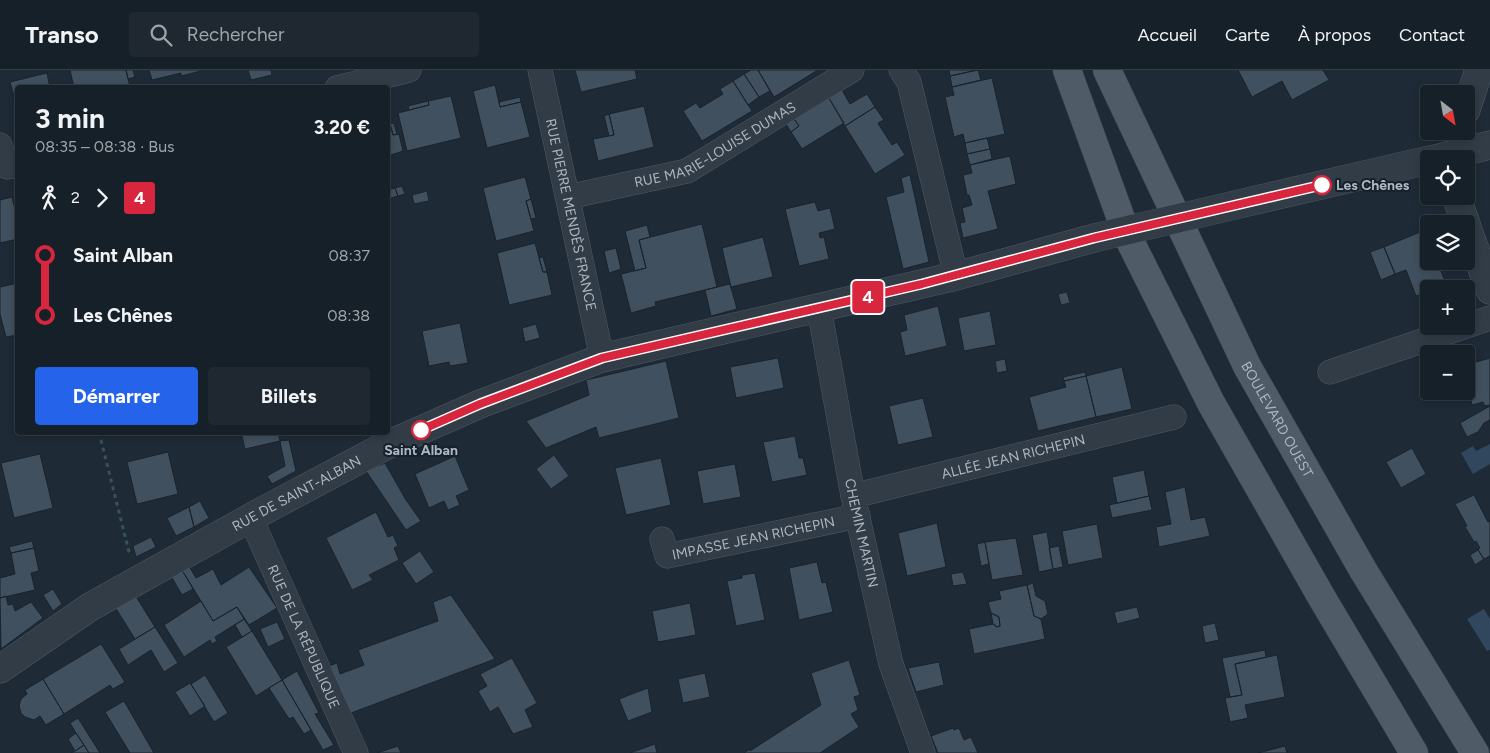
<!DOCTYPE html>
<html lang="fr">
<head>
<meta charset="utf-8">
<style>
	:root { --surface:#162028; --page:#1f2830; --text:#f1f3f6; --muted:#9ea3a8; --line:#353e45; --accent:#2563eb }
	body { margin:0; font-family:Figtree,sans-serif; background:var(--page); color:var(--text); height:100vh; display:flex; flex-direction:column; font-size:19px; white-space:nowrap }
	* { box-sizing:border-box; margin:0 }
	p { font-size:16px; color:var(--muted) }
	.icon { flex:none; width:28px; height:28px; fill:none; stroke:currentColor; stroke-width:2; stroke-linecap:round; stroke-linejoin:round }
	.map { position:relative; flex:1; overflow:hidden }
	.details { position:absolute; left:15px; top:15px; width:375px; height:350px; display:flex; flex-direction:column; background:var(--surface); border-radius:5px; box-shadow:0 2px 8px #0003,0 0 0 1px var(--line) }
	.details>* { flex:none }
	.badge { padding:0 10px; border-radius:4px; font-size:18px; line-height:32px }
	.needle { width:32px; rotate:149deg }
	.fabs { position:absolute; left:1420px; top:15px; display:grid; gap:10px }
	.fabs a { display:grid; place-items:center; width:55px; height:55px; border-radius:5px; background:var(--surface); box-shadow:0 2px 8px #0003,0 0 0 1px var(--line); font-size:25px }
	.map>.badge { position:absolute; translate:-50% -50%; box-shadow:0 0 0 2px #fff }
	.legs { display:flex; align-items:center; gap:8px; height:55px; padding:0 20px; font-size:16px }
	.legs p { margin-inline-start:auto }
	.summary { display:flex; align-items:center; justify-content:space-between; height:85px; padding:0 20px }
	h1 { font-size:28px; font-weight:700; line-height:38px }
	.action { display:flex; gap:10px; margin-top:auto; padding:10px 20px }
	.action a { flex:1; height:58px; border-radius:5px; background:var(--accent); color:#fff; font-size:20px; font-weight:700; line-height:58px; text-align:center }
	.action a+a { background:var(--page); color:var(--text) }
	ul { padding:0 20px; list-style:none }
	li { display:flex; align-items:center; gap:18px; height:60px; font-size:19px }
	li i { display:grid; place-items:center; width:8px; height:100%; margin:0 6px; background:currentColor }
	li i::after { content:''; width:12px; height:12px; margin:-6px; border:4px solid; border-radius:50%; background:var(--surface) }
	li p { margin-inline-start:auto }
	li:first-child i { background:linear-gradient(#0000 50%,currentColor 0) }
	li:last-child i { background:linear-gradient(currentColor 50%,#0000 0) }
	header { display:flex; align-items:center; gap:30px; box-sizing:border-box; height:70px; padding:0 25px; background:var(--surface); border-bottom:1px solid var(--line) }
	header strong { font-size:24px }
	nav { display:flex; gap:28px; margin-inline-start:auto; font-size:18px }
	.search { width:350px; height:45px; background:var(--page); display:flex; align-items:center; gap:12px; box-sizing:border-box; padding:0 18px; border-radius:5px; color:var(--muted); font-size:19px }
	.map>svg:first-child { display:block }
	.water { fill:#30475e }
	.building { fill:#41505e; stroke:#19232d }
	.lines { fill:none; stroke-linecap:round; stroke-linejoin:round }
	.minor-casing { stroke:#4f5a65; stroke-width:25 }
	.tertiary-casing { stroke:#4f5a65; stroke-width:29 }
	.primary-casing { stroke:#3b4550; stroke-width:29 }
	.path { stroke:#3a5252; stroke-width:3; stroke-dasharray:4 4; stroke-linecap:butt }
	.minor { stroke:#313c47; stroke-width:24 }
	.tertiary { stroke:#313c47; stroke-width:28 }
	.primary { stroke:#4f5b67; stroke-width:28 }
	.tertiary-bridge-casing { stroke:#4f5a65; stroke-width:29; stroke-linecap:butt }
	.tertiary-bridge { stroke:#313c47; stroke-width:28 }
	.line-1-casing { stroke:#fff; stroke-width:11 }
	.line-1 { stroke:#d7263d; stroke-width:8 }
	.stop-1-dot { fill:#fff; stroke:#d7263d; stroke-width:2.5 }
	.labels { text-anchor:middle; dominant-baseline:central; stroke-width:4; stroke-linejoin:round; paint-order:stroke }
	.street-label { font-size:14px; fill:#abb7c4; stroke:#17212b }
	.stop-label { font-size:14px; font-weight:bold; fill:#abb7c4; stroke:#17212b; text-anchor:start }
</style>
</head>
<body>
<header>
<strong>Transo</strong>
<div class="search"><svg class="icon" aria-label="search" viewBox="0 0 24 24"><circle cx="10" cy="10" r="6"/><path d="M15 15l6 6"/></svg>Rechercher</div>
<nav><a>Accueil</a><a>Carte</a><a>À propos</a><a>Contact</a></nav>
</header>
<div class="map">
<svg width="1490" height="683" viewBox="0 0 1490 683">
	<rect width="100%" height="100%" fill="#1e2a36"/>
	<!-- water -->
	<path class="water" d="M1490 374V394L1473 404 1461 383 1473 376 1476 381Z
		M1484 539 1490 549V580L1487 581 1467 549Z"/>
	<!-- building -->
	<path class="building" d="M70 0H126L130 17 74 18Z
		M126 0H133L135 7 128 9Z
		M149 0H200L201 1 181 6V3L152 10Z
		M248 0H271L272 5 251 10Z
		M575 0H635L637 9 581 22Z
		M751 0H758L770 21 759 27 744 4Z
		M758 0H818L774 27Z
		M949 0H977L950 6Z
		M978 0 981 10 952 17 950 6Z
		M1238 0H1323L1329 10 1292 30 1282 11 1252 27Z
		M47 3 50 18H18V40L10 12Z
		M744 4 759 27 748 35 733 11Z
		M992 8 1005 64 965 73 963 64 954 67 945 27 954 25 952 17Z
		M733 11 752 41 702 71 683 41 696 33 700 38 723 24 720 19Z
		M495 15 500 37 521 32 530 67 487 78 473 21Z
		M842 20 850 34 867 24 875 37 845 56 829 28Z
		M451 26 461 68 407 81 398 43 429 35 428 31Z
		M520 27 521 32 500 37 499 32Z
		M829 28 844 53 802 79 791 62 799 56 794 49Z
		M428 31 429 35 409 40 408 36Z
		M644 36 654 77 598 91 593 69 614 65 609 44Z
		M875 37 884 50 878 53 881 58 892 75 897 72 905 85 875 104 845 56Z
		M609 44 614 65 609 66 604 46Z
		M388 46 393 65 399 64 403 81 388 86Z
		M794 49 799 56 791 62 786 54Z
		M394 53 397 64 393 65 390 54Z
		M987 68 990 79 967 84 965 73Z
		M990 79 992 89 970 95 967 84Z
		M1010 86 1016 114 988 121 998 159 963 168 960 153 965 152 962 138 972 135 969 125H967L963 105 972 103 970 95Z
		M910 105 929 192 903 199 886 127 904 122 901 108Z
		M525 107 531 129 526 131 534 161 496 171 483 118Z
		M402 116 405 124 398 126 395 118Z
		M395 118 398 126 388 129V120Z
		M427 121 429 131 414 134 412 125Z
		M12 127 18 152V169L0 173V130Z
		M531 129 536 148 531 149 526 131Z
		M815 132 818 141 830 138 835 159 819 163 820 168 824 167 829 189 799 196 785 139Z
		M702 154 717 217 655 232 656 236 631 243 621 204 646 198 639 170Z
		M647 155 650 167 639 170 646 198 635 201 625 161Z
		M1425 160 1429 170V191H1437L1446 214 1434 219H1429V221L1416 226 1406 200 1395 204 1384 177Z
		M763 167 773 207 731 217 722 178Z
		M535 173 543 202H547L552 225 509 235 497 183Z
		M1384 177 1395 204 1381 210 1370 182Z
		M616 178 621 199 609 203 604 181Z
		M543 187 547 202H543L539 188Z
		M18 213V265L6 267 0 244V217Z
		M730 214 737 239 711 246 705 220Z
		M1067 222 1070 233 1061 235 1058 224Z
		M938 236 947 276 905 286 900 262 907 260 904 245Z
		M990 241 996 275 964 281 958 248Z
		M460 253 468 293 450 296 449 292 429 296 422 261Z
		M536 254 540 268 525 272 522 258Z
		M778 288 784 318 736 328 730 297Z
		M1490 288V335L1485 336 1483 332 1472 335 1466 314V295Z
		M1005 289 1007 301 997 303 995 291Z
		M666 291 679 348 599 368 596 357 546 378 526 351 589 325 586 310Z
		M1122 297 1132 339 1096 347 1086 306Z
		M1085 302 1086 306 1064 311 1063 307Z
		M1086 306 1096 347 1038 361 1029 327 1066 317 1064 311Z
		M923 328 933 367 898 375 889 336Z
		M1490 336V350L1484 353 1478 362 1467 367 1460 353Z
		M241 362H278L280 371 245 379Z
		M795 366 799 388H803L807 405 772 412 763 372Z
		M289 370 296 401 272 414 267 406 285 396 280 371Z
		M1412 378 1426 404 1401 418 1386 392Z
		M168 382 178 424 137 434 127 392Z
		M40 384 53 438 14 448 1 393Z
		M554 385 569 406 551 419 536 399Z
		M455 386 469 420 456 426 460 435 448 440 444 431 429 438 415 404Z
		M661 388 671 435 626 445 615 398Z
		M385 393 406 430 421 451 406 460 366 401Z
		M735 394 741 427 703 434 697 401Z
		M1144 400 1149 426 1117 433 1112 407Z
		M1185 417 1191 450 1205 447 1210 466 1159 477 1156 457 1171 454 1165 422Z
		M1474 425 1488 452 1490 451V486L1484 489 1478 480 1480 478 1476 471 1474 472 1465 457 1467 456 1455 434Z
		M1149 426 1152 440 1112 448 1109 435Z
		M200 431 209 448 194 457 189 437Z
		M189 437 194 457 176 466 167 448Z
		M376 442 388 467 393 465 398 476 394 478 399 490 369 505 373 510 352 520 326 468Z
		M937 453 946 497 907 506 898 463Z
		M1097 454 1103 488 1068 495 1062 461Z
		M1047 462 1053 499 1039 502 1032 465Z
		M151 467 156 477 136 487 133 476Z
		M1016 468 1023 505 992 510 985 472Z
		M32 471 34 478 11 483 9 477Z
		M985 472 989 494 981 496 977 474Z
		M1059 476 1063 497 1053 499 1049 478Z
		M34 478 39 501 31 503 35 520 0 528V508L15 504 11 483Z
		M1478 480 1484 489 1475 495 1470 485Z
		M420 481 434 502 416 514 402 493Z
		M817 492 822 513 826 512 833 542 799 550 789 498Z
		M189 496 196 508 213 499 221 515 249 497 277 538 249 555 237 537 213 551 182 500Z
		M182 500 193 519 182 525 171 506Z
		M963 502 967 514 953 516 951 504Z
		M755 503 765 550 736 556 727 511 742 508V505Z
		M1033 513 1036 526 1045 531 1048 544 1041 549 1034 546 1027 515Z
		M1027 515 1034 546 1041 549 1045 569 974 584 969 559 993 554 997 557 1000 556 999 547 991 543 988 532 1001 529 999 521Z
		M53 519 62 534 53 541 43 525Z
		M135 525 155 557 135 569 115 537Z
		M451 525 495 589 351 643 329 596 337 593 340 604 364 595 358 580 438 551 433 532Z
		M6 526 8 535 13 534 15 541 31 532 43 548 1 579 0 528Z
		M201 531 213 551 237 537 244 549 215 567 217 571 212 574 210 570 184 587 164 555Z
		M690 533 696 565 658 572 652 541Z
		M1137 537 1140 548 1117 554 1114 542Z
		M991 543 999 547 1000 556 997 557 993 554Z
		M244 549 252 561 242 567 235 555Z
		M277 552 285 569 268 577 260 559Z
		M1215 553 1219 570 1205 573 1202 556Z
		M155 557 178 593 164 602 151 580 128 595 119 579Z
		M252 561 282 610 256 626 226 577Z
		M101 574 125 612 113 619 110 615 64 644 43 609Z
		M1265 580 1266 587 1235 594 1242 625 1230 627 1222 588Z
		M1277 585 1285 627 1245 635 1248 648 1230 652 1225 628 1242 625 1235 594Z
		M512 588 537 633 525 640 533 657 513 664 498 637 490 642 478 621 487 616 480 604Z
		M849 590 860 625 854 627 858 640 851 644 859 657 820 683H744L750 679V681L821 635 811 603Z
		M939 592 944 615 916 622 908 598Z
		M297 601 319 643 315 644 334 675 323 680 282 610Z
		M705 603 710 627 683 633 678 609Z
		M205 605 228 643 214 652 191 614Z
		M43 609 64 644 46 655 40 646 34 650 25 647 21 643 19 636 21 629 27 624 25 620Z
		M282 610 311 660 304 664 293 647 289 649 269 618Z
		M190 613 205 636 190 646 175 622Z
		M648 618 652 642 628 651 619 629Z
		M124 631 154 683H130L105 642Z
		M78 648 100 683H89L76 663 70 653Z
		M953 658 954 660 959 658 964 670 971 667 978 683H938L931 666Z
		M76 663 84 675 75 681 68 669Z
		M655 674 657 683H630Z
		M84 675 89 683H71L75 681Z
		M398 676 401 683H377Z
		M1285 676 1287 683H1258Z"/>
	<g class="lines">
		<!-- minor casing -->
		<g class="minor-casing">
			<g id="minor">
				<path id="s1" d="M540 0 602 288"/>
				<path d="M901 0 909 12 956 206"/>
				<path d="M337 18 409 0"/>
				<path d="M0 75 7 97 18 95"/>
				<path id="s2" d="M568 127 687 101 852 0"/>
				<path id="s3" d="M819 238 853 426 891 594 923 683"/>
				<path d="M1330 302 1490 248"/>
				<path id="s4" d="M853 426 1174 347"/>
				<path id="s5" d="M251 449 356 683"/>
				<path id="s6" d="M662 469 667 486 858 446"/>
			</g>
		</g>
		<!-- tertiary casing -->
		<g class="tertiary-casing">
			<g id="tertiary">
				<path d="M1466 40 1479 0"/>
				<path d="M1435 89 1490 75"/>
				<path d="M1456 126 1466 154"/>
				<path d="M1205 142 1429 90"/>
				<path d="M1466 155 1490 220"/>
				<path id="s7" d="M0 599 90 537 259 443 385 376 480 334 602 288 956 206 1094 168"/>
			</g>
		</g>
		<!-- primary casing -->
		<g class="primary-casing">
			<g id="primary">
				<path d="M1067 0 1127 165 1211 333 1322 528 1414 683"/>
				<path id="s8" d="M1107 0 1247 296 1363 500 1475 683"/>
			</g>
		</g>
		<!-- path -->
		<path class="path" d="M99 362 130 486"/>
		<!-- minor -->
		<use href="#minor" class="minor"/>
		<!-- tertiary -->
		<use href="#tertiary" class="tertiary"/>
		<!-- primary -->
		<use href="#primary" class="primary"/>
		<!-- tertiary-bridge casing -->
		<g class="tertiary-bridge-casing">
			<path id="tertiary-bridge" d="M1094 168 1205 142"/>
		</g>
		<!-- tertiary-bridge -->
		<use href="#tertiary-bridge" class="tertiary-bridge"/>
	</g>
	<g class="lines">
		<!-- line-1 casing -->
		<g class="line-1-casing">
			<path id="line-1" d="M421 360 480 334 602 288 922 214 1094 168 1322 115"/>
		</g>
		<!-- line-1 -->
		<use href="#line-1" class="line-1"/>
	</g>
	<!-- markers -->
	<g class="stop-1-dot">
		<circle cx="1322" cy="115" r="9"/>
		<circle cx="421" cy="360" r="9"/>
	</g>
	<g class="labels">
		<!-- street labels -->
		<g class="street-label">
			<text stroke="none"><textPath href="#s2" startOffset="158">RUE MARIE-LOUISE DUMAS</textPath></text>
			<text stroke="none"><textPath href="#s1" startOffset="148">RUE PIERRE MENDÈS FRANCE</textPath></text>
			<text stroke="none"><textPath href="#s8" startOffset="389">BOULEVARD OUEST</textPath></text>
			<text stroke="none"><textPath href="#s4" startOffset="165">ALLÉE JEAN RICHEPIN</textPath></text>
			<text stroke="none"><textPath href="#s7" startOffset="345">RUE DE SAINT-ALBAN</textPath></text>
			<text stroke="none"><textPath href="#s3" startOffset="229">CHEMIN MARTIN</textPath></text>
			<text stroke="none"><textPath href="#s6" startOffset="106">IMPASSE JEAN RICHEPIN</textPath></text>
			<text stroke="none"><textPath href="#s5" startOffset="129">RUE DE LA RÉPUBLIQUE</textPath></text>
		</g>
		<!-- stop labels -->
		<g class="stop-label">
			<text x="1336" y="115">Les Chênes</text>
			<text x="421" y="380" text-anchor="middle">Saint Alban</text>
		</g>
	</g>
</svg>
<div class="fabs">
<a><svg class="needle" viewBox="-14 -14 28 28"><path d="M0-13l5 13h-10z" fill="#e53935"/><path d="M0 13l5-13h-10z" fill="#9ea3a8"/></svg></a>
<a><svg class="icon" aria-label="locate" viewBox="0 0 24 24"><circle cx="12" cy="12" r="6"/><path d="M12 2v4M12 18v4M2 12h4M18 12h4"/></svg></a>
<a><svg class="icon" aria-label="layers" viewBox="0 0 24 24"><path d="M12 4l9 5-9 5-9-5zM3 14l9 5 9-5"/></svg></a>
<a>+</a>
<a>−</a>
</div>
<b class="badge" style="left:868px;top:227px;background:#d7263d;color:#fff">4</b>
<section class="details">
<div class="summary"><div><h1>3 min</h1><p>08:35 – 08:38 · Bus</p></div><b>3.20 €</b></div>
<div class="legs"><svg class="icon" aria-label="walk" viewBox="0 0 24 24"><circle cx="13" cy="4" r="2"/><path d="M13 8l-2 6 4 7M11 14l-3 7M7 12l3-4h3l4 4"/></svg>2<svg class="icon" aria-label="forward" viewBox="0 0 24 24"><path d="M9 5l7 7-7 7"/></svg><b class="badge" style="background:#d7263d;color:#fff">4</b></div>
<ul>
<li><i style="color:#d7263d"></i><b>Saint Alban</b><p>08:37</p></li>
<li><i style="color:#d7263d"></i><b>Les Chênes</b><p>08:38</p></li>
</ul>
<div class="action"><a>Démarrer</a><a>Billets</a></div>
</section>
</div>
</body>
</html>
